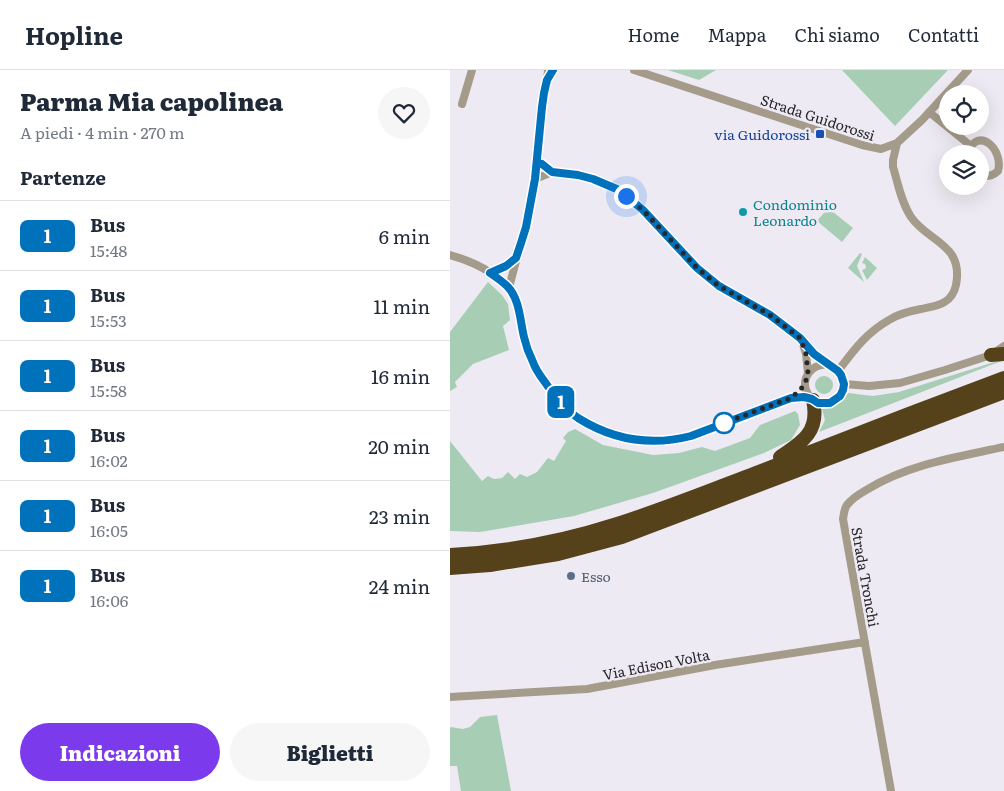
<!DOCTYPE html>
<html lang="it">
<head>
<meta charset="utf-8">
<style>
	:root { --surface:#fff; --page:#f6f6f7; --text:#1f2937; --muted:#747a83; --line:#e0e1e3; --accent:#7c3aed }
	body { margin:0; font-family:Literata,serif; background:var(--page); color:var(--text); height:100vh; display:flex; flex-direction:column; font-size:19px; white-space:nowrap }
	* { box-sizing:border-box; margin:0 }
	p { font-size:16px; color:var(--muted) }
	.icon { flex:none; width:28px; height:28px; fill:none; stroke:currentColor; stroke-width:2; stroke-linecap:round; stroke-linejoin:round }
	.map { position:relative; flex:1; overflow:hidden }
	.sheet { display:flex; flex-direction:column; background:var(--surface); width:450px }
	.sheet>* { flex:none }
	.badge { padding:0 10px; border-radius:8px; font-size:18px; line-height:32px }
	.controls { position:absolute; left:489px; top:15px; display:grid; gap:10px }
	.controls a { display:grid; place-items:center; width:50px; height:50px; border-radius:50%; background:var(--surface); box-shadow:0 5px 20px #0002; font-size:25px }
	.you { position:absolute; width:25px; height:25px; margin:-12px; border:4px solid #fff; border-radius:50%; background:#1a73e8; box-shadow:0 0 0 8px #1a73e833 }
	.map>.badge { position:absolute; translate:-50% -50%; box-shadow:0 0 0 2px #fff }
	h2 { padding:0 20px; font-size:19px; line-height:45px }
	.round { display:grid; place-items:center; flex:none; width:52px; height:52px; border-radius:26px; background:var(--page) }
	.head { display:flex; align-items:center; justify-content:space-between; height:85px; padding:0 20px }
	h1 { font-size:24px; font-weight:800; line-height:38px }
	.cta { display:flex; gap:10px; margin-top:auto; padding:10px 20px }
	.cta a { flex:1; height:58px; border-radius:30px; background:var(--accent); color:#fff; font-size:20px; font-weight:800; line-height:58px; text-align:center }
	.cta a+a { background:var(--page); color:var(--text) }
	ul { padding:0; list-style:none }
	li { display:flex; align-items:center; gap:15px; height:70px; padding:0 20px; border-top:1px solid var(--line) }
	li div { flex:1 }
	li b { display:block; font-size:19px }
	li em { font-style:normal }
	li .badge { min-width:55px; font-weight:700; text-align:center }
	header { display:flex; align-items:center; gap:30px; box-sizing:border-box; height:70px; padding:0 25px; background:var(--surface); border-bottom:1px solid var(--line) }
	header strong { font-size:24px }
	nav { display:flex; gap:28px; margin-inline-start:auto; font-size:18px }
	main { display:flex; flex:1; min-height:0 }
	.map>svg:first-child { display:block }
	.green { fill:#a7ceb4 }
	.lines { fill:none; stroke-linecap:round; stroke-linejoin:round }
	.street { stroke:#a59b8a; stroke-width:8 }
	.highway { stroke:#55421b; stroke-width:14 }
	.line-casing { stroke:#fff; stroke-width:11 }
	.line { stroke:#0072bc; stroke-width:8 }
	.walk { stroke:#272629; stroke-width:5; stroke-dasharray:0 9 }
	.transit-dot { fill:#1a4fb4; stroke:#edeaf3; stroke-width:2 }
	.culture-dot { fill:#0f9aa8; stroke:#edeaf3; stroke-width:2 }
	.stop-dot { fill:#fff; stroke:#0072bc; stroke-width:2.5 }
	.service-dot { fill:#5c6f8a; stroke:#edeaf3; stroke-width:2 }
	.labels { text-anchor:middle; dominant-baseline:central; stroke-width:5; stroke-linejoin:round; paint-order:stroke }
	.street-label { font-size:14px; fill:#272629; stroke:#edeaf3 }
	.transit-label { font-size:14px; fill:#164399; stroke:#edeaf3; text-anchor:end }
	.culture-label { font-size:14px; fill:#0d838f; stroke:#edeaf3; text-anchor:start }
	.service-label { font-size:14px; fill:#4e5e75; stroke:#edeaf3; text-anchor:start }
</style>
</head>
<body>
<header>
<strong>Hopline</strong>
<nav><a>Home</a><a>Mappa</a><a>Chi siamo</a><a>Contatti</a></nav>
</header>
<main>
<section class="sheet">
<div class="head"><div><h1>Parma Mia capolinea</h1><p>A piedi · 4 min · 270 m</p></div><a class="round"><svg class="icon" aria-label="heart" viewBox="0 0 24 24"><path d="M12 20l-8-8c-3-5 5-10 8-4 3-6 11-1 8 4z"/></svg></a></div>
<h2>Partenze</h2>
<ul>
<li><span class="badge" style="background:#0072bc;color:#fff">1</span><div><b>Bus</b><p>15:48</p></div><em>6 min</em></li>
<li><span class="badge" style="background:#0072bc;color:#fff">1</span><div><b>Bus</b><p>15:53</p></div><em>11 min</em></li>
<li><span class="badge" style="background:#0072bc;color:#fff">1</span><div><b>Bus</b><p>15:58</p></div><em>16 min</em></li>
<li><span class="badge" style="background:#0072bc;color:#fff">1</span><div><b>Bus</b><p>16:02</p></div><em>20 min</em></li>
<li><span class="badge" style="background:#0072bc;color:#fff">1</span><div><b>Bus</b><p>16:05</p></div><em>23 min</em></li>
<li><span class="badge" style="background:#0072bc;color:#fff">1</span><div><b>Bus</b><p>16:06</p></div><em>24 min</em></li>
</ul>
<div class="cta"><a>Indicazioni</a><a>Biglietti</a></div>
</section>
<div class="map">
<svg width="554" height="721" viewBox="0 0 554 721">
	<rect width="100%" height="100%" fill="#edeaf3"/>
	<!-- green -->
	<path class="green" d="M218 0H266L249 10Z
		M392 0H498L445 56Z
		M378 138 403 158 392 172 367 151Z
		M410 183 412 184 407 196 414 212 398 198Z
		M415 187 427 198 417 210 412 200 415 199 416 197 415 194 412 193Z
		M38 212 52 225 58 234 60 250 53 256 59 280 23 294 5 312 7 317 0 321V262Z
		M554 289V290L369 362 375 350 372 339C385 338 391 334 398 323L423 326 449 322Z
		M365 315a9 9 0 1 1 18 0a9 9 0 1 1-18 0Z
		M345 341 348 344 350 355 341 370 314 383 203 423 124 446 30 462 0 461V371L32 411 38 406 44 409 52 408 58 402 65 409 70 404 77 407 87 402 98 388 104 391 116 371 113 368 118 362 125 359 153 375 203 385 229 383 252 377 265 381 300 368 310 355Z
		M47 645 61 721H11L7 696H0V658L1 657 13 659 20 657 30 647Z"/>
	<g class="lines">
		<!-- street -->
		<path class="street" d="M184 0 412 75 431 79 447 73 472 50 518 0
			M12 34 22 0
			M479 42 521 76
			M517 84C528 54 554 80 548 101 543 106 537 107 530 106
			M87 89 102 102
			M85 109 102 102 112 103 143 109 169 120 193 140 247 198 269 216 320 245 350 268 364 284 379 295
			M0 185C25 192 60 208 67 235 72 251 73 267 79 283 87 304 101 323 118 338 121 341 125 345 129 348 159 366 195 375 231 368 245 365 259 359 274 354 296 345 318 337 341 328 346 327 351 327 356 328 361 329 365 332 370 333 382 336 394 326 394 314 394 309 391 304 388 300 369 283 342 310 362 329
			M40 203 56 196 66 188
			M59 218C68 182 79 147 85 110 89 86 89 62 92 38 94 25 97 13 98 0
			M353 274 356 284 358 303
			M388 301C404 280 416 263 439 250 448 244 460 241 471 239 487 236 502 234 506 215 514 174 478 172 461 147 451 132 448 113 443 97V90L447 73
			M394 314 419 316 450 313 495 300 541 285 554 276
			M0 627 137 619 265 595 415 572
			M441 721 393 449C394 444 394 439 397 435 403 427 411 423 418 419 459 394 508 387 554 377"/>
		<!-- highway -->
		<path class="highway" d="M541 285 554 284
			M330 387C353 372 370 361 363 330
			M0 485C55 482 111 472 164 455 212 440 259 421 306 403 389 371 471 339 554 308
			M0 498 40 495 108 484 172 467 554 322"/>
	</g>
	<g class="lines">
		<!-- line casing -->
		<g class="line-casing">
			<path id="line" d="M92 94 102 102 128 105 143 109 169 120 193 140 247 198 269 216 320 245 350 268 364 284 388 301 391 305 394 314 393 320 390 326 380 333H368L362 329 354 327 341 328 241 366C202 376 163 370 128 348 116 340 105 327 97 315 92 308 86 301 83 292 79 284 76 276 74 267 70 251 70 230 58 217 53 212 46 207 40 203L56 196 66 188 71 173 76 157 85 109 92 37 94 23 97 10 103 0"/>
		</g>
		<!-- line -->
		<use href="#line" class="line"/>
		<!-- walk -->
		<path class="walk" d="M176 126 193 140 247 198 269 216 320 245 350 268 356 284 358 303 355 314 350 320 341 328 274 353"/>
	</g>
	<!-- markers -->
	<rect class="transit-dot" x="365" y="59" width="10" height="10" rx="2.5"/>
	<circle class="culture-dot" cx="293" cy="142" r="5"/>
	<circle class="stop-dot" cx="274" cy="353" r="10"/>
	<circle class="service-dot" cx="121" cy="506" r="5"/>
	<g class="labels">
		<!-- street labels -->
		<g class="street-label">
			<text transform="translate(368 47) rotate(18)">Strada Guidorossi</text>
			<text transform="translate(416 507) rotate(80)">Strada Tronchi</text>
			<text transform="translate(206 594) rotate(-11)">Via Edison Volta</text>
		</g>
		<!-- transit labels -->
		<g class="transit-label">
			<text x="360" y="64">via Guidorossi</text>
		</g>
		<!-- culture labels -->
		<g class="culture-label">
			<text x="303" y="134">Condominio<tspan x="303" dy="16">Leonardo</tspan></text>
		</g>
		<!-- service labels -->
		<g class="service-label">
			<text x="131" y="506">Esso</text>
		</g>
	</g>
</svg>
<div class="controls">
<a><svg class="icon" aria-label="locate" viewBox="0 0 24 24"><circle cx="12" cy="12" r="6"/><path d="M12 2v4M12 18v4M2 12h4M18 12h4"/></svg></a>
<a><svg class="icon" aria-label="layers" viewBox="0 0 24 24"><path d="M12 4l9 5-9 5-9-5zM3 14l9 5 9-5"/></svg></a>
</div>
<div class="you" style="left:176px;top:126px"></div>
<b class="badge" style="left:111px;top:332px;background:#0072bc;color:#fff">1</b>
</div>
</main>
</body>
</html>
